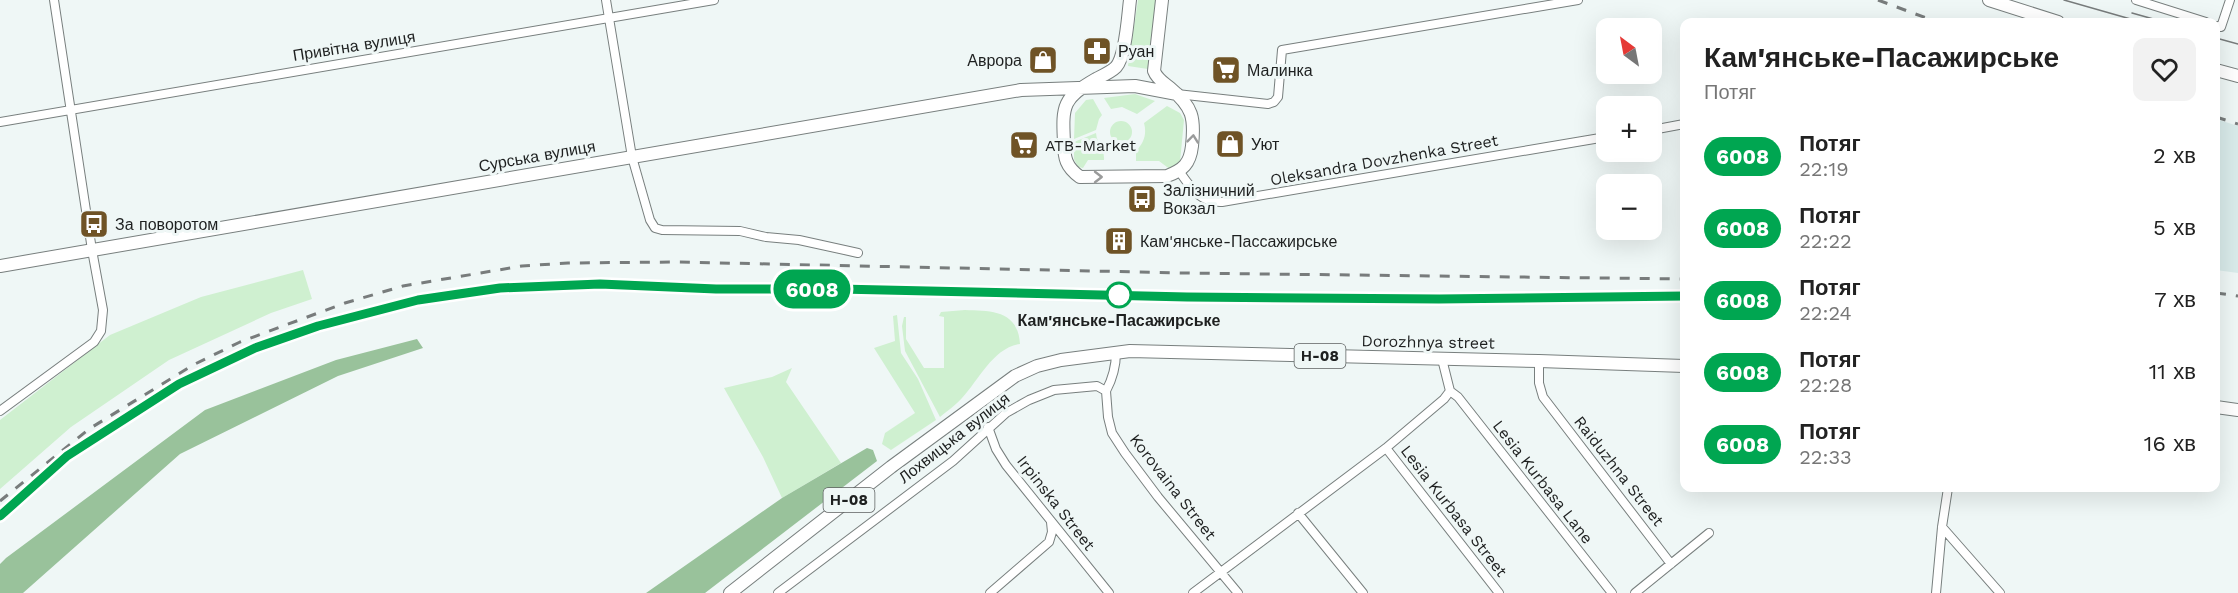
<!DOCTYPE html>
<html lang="uk">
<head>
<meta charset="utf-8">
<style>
	:root { --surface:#fff; --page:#f2f2f2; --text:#222; --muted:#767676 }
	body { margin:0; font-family:"Work Sans",sans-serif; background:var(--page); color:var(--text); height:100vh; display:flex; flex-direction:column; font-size:22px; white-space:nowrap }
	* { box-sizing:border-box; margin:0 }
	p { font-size:20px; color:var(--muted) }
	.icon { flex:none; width:33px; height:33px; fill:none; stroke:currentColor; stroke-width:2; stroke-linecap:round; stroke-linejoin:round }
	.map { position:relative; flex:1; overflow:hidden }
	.drawer { position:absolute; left:1680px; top:18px; width:540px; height:474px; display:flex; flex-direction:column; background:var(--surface); border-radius:12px; box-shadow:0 6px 24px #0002 }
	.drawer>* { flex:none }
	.badge { padding:0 12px; border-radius:20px; font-size:21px; line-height:39px }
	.needle { width:39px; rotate:328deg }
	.controls { position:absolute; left:1596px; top:18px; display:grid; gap:12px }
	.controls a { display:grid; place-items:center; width:66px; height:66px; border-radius:12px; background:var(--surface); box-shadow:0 6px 24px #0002; font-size:30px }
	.map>.badge { position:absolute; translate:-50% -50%; box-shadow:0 0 0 3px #fff }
	.round { display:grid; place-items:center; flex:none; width:63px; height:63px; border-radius:12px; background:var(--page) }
	.head { display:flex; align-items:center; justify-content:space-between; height:102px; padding:0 24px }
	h1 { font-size:28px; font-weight:800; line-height:45px }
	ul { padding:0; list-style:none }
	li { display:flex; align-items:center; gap:18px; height:72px; padding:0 24px }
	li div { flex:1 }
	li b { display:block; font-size:22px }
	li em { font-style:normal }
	li .badge { min-width:66px; font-weight:700; text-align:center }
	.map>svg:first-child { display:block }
	.built { fill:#d9ebea }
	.green { fill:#cff0d0 }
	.forest { fill:#99c29b }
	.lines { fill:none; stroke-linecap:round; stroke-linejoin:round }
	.street-casing { stroke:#787f7e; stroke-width:10 }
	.secondary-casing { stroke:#787f7e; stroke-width:14 }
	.primary-casing { stroke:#787f7e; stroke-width:14 }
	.street { stroke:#fff; stroke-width:8 }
	.secondary { stroke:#fff; stroke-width:12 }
	.primary { stroke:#fff; stroke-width:12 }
	.tram { stroke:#787c7c; stroke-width:1.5 }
	.rail { stroke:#787c7c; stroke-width:3; stroke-dasharray:10 10; stroke-linecap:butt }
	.oneway { stroke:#9a9b9b }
	.line-casing { stroke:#fff; stroke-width:14 }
	.line { stroke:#00a651; stroke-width:9 }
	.stop-dot { fill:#fff; stroke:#00a651; stroke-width:3 }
	.labels { text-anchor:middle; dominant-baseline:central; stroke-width:6; stroke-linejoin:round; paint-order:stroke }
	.shield { fill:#eff7f6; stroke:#5d6060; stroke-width:1.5 }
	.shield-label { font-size:15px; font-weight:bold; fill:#1e2020 }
	.street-label { font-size:16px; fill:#1e2020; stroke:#eff7f6 }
	.poi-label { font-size:16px; fill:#1e2020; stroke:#eff7f6; text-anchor:start }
	.stop-label { font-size:16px; font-weight:bold; fill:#1e2020; stroke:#eff7f6 }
</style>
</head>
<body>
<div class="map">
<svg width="2238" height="593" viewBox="0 0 2238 593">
	<rect width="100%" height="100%" fill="#eff7f6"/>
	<!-- built -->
	<path class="built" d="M2216 119 2238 126V273L2216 270Z"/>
	<!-- green -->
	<path class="green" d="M1138 0H1158L1148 69 1128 66Z
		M1135 94 1155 101 1137 114 1122 107 1111 109 1104 98Z
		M1093 99 1102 115 1099 119 1096 130 1074 139 1075 113 1086 100Z
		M1167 106 1180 113 1184 120 1180 162 1171 170 1159 161H1136V151C1144 143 1147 134 1144 123Z
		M1110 132a11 11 0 1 1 22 0a11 11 0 1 1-22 0Z
		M1096 133C1097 145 1105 149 1104 160H1088L1083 168 1078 167 1074 159V142Z
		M303 270 312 299 271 313 169 360 71 427 0 489V420L110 335 201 297Z
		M965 310C991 311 1018 310 1020 344 993 348 979 380 962 398 956 405 947 411 940 417L905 351 902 326 904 317H906V339L924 368H944V317L939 316 941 312Z
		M897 315 901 353 918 379 936 420 891 450 882 444 885 433 915 413 874 348 895 341 893 316Z
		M792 368 786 382 841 463 782 498 763 457 724 388 772 377Z"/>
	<!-- forest -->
	<path class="forest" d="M417 339 423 348 338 376 180 454 23 593H0V564L6 558 205 410 336 360Z
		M867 448 873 450 877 461 705 593H646L782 498Z"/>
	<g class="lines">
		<!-- street casing -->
		<g class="street-casing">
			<path id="street" d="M606 0 632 157 650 220 655 228 662 230 740 231 766 237 799 240 858 253
				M2136 0 2206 22
				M2216 26 2221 27 2230 0
				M1177 94 1268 104 1274 102 1278 97 1282 50 1578 0
				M0 122 714 0
				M1652 130 1684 124
				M1179 171C1191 188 1200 203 1222 202L1606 137
				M1539 361V383L1543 397 1671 564
				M1106 391 1108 417 1112 433 1125 453 1158 497 1238 593
				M1106 391C1113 378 1116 367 1116 352
				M1450 391 1458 397 1612 593
				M0 411 94 342 101 331 103 310 92 250 54 0
				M988 427 996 449 1006 465 1109 593
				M1386 448 1499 593
				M1298 513 1363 593
				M1942 527 2000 593
				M778 593 953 461 1006 413 1029 400 1054 390 1097 386 1106 391
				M990 593 1049 542 1052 532 1051 522
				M1193 593 1386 448 1444 399 1450 391 1442 359
				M1635 593 1709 533
				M1936 593 1942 527 1948 488"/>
		</g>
		<!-- secondary casing -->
		<g class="secondary-casing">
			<path id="secondary" d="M1130 0C1128 15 1126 56 1116 67 1111 72 1102 76 1096 79 1063 98 1062 105 1064 142 1064 158 1066 167 1080 177L1167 176C1183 170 1190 164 1192 146 1195 118 1193 107 1170 88 1164 83 1157 79 1154 71L1162 0
				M1989 0 2058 22
				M2216 70 2238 76
				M0 266 1021 90 1135 86 1177 94"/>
		</g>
		<!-- primary casing -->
		<g class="primary-casing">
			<path id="primary" d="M2216 407 2238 410
				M730 593 891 467 1015 376 1037 366 1061 360 1130 351 1539 361 1684 366"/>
		</g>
		<!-- street -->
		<use href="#street" class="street"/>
		<!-- secondary -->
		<use href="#secondary" class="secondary"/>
		<!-- primary -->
		<use href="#primary" class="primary"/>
		<!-- tram -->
		<path class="tram" d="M2064 0 2141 22
			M2132 13 2164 22
			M2216 38 2238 44"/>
		<!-- rail -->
		<path class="rail" d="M1878 0 1937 22
			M2216 117 2238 124
			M2216 293 2238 296
			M0 501 89 429 193 365 240 342 345 303 403 286 522 266 568 263 677 262 1185 273 1684 279
			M0 516 67 456 179 384 255 348 318 326 418 300 500 288 600 284 715 289H839L1187 297 1439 299 1684 296"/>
	</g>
	<!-- one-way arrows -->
	<defs><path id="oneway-chevron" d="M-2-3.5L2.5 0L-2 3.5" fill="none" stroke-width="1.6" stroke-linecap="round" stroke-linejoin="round" transform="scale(1.5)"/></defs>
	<g class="oneway">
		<use href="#oneway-chevron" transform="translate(1193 139) rotate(-84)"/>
		<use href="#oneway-chevron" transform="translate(1098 177)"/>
	</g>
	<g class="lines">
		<!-- line casing -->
		<g class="line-casing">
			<path id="line" d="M0 516 67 456 179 384 255 348 318 326 418 300 500 288 600 284 716 289H839L1187 297 1439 299 1684 296"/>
		</g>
		<!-- line -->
		<use href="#line" class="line"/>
	</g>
	<!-- icons -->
	<defs>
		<g id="pharmacy-square" transform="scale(1.5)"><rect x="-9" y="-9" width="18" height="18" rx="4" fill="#6f5326" stroke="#eff7f6"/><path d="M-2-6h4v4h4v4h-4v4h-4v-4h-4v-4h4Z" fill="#fff"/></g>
		<g id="shop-square" transform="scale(1.5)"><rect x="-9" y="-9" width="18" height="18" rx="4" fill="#6f5326" stroke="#eff7f6"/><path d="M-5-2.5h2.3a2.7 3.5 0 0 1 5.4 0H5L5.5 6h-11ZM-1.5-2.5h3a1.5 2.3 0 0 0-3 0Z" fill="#fff"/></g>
		<g id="supermarket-square" transform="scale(1.5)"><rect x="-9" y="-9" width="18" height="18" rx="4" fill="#6f5326" stroke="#eff7f6"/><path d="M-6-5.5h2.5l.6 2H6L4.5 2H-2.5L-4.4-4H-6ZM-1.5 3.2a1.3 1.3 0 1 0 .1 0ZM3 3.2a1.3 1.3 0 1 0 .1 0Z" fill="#fff"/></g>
		<g id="bus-square" transform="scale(1.5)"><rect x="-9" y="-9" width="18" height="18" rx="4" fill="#6f5326" stroke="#eff7f6"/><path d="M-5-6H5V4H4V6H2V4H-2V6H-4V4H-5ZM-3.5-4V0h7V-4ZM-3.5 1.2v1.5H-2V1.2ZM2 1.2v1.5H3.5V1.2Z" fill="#fff"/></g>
		<g id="building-square" transform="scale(1.5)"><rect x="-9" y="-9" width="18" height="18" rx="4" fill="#6f5326" stroke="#eff7f6"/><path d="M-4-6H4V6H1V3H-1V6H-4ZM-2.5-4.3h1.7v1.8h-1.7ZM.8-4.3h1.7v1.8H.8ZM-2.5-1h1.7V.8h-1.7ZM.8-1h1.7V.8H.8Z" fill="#fff"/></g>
	</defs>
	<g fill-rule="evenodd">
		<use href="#pharmacy-square" x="1097" y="51"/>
		<use href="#shop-square" x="1043" y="60"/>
		<use href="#supermarket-square" x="1226" y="70"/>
		<use href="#shop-square" x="1230" y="144"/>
		<use href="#supermarket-square" x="1024" y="145"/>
		<use href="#bus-square" x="1142" y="199"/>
		<use href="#bus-square" x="94" y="224"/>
		<use href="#building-square" x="1119" y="241"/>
	</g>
	<!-- markers -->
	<circle class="stop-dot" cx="1119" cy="295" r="12"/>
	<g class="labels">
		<!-- shield labels -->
		<g class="shield">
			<rect x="1294.5" y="344" width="51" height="24" rx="4.5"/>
			<rect x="823.5" y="488" width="51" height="24" rx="4.5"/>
		</g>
		<g class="shield-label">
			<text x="1320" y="356">Н-08</text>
			<text x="849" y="500">Н-08</text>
		</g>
		<!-- street labels -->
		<g class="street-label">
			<text transform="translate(354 46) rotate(-9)">Привітна вулиця</text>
			<text transform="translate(537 156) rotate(-10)">Сурська вулиця</text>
			<text transform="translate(1384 160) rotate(-10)">Oleksandra Dovzhenka Street</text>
			<text transform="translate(1428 342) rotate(1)">Dorozhnya street</text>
			<text transform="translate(954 438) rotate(-38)">Лохвицька вулиця</text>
			<text transform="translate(1619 471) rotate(52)">Raiduzhna Street</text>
			<text transform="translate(1543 482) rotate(52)">Lesia Kurbasa Lane</text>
			<text transform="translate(1173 487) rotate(52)">Korovaina Street</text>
			<text transform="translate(1056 503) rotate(52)">Irpinska Street</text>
			<text transform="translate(1454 511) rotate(52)">Lesia Kurbasa Street</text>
		</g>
		<!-- poi labels -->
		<g class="poi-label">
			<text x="1118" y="51">Руан</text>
			<text x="1022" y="60" text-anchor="end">Аврора</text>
			<text x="1247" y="70">Малинка</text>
			<text x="1251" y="144">Уют</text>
			<text x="1045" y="145">ATB-Market</text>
			<text x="1163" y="190">Залізничний<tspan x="1163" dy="18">Вокзал</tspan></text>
			<text x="115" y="224">За поворотом</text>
			<text x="1140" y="241">Кам'янське-Пассажирське</text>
		</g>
		<!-- stop labels -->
		<g class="stop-label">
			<text x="1119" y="320">Кам'янське-Пасажирське</text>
		</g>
	</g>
</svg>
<div class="controls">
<a><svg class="needle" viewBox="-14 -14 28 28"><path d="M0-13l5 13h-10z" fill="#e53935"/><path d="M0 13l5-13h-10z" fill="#767676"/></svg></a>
<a>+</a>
<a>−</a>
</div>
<b class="badge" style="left:812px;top:289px;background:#00a651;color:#fff">6008</b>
<section class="drawer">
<div class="head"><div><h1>Кам'янське-Пасажирське</h1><p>Потяг</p></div><a class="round"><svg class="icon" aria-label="heart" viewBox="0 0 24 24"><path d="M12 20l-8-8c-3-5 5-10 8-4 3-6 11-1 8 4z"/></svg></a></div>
<ul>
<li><span class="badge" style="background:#00a651;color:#fff">6008</span><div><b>Потяг</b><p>22:19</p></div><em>2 хв</em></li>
<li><span class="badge" style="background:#00a651;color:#fff">6008</span><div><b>Потяг</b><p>22:22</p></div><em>5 хв</em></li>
<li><span class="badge" style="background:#00a651;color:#fff">6008</span><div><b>Потяг</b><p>22:24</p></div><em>7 хв</em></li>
<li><span class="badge" style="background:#00a651;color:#fff">6008</span><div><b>Потяг</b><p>22:28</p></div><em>11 хв</em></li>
<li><span class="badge" style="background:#00a651;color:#fff">6008</span><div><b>Потяг</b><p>22:33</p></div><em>16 хв</em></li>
</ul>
</section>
</div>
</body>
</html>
